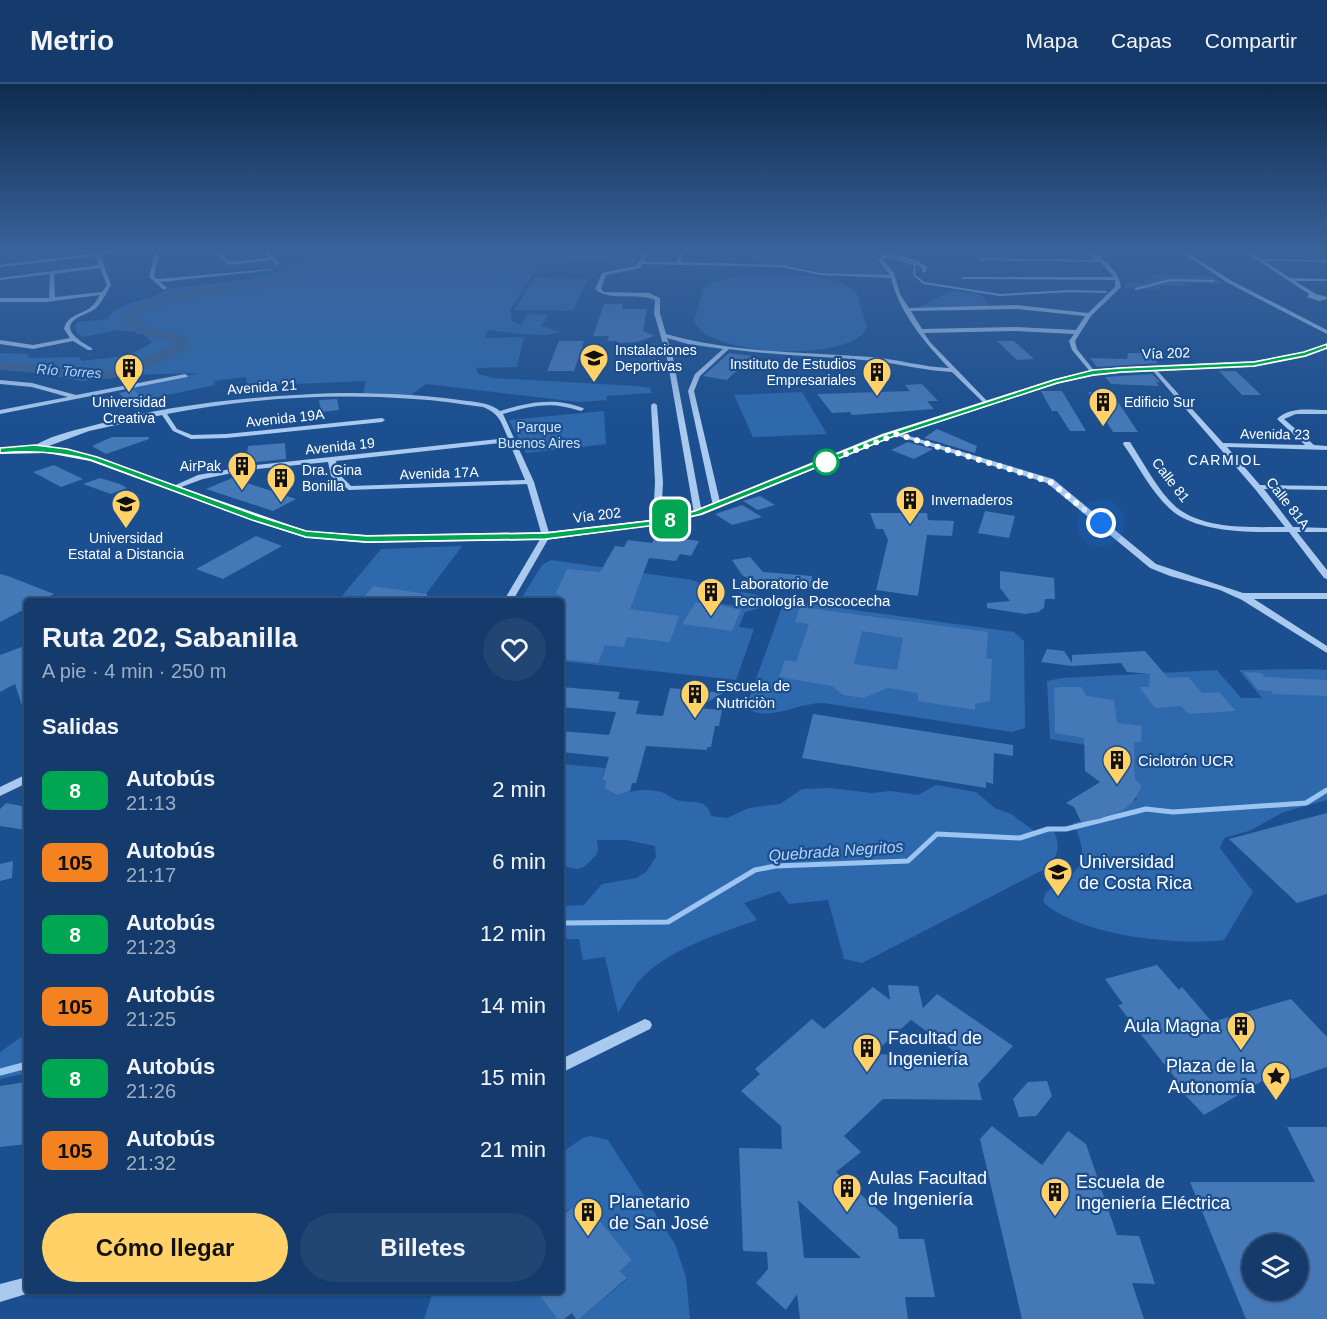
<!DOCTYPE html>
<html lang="es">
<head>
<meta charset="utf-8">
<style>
	:root { --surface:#143b6b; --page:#214673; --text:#f1f3f6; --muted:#9dadc1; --line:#33557e; --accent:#ffd166 }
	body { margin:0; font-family:Helvetica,sans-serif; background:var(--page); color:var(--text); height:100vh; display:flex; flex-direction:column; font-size:22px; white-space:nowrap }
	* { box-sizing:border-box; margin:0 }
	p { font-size:20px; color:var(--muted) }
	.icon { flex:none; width:33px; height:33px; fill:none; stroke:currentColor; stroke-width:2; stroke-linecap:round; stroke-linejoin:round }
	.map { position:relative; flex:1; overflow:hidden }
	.side { position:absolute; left:24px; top:514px; width:540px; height:696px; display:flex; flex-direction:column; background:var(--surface); border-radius:6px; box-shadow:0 2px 4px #0004,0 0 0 2px var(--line) }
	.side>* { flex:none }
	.badge { padding:0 12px; border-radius:9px; font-size:21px; line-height:39px }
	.tools { position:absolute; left:1242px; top:1150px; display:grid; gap:12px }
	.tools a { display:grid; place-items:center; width:66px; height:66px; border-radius:50%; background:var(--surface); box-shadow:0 2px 4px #0004,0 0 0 2px var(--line); font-size:30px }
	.you { position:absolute; width:30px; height:30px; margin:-15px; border:4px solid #fff; border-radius:50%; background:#1a73e8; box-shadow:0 0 0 9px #1a73e833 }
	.map>.badge { position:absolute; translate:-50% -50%; box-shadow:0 0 0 3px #fff }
	h2 { padding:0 18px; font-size:22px; line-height:54px }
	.round { display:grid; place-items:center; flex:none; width:63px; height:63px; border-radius:32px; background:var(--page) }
	.summary { display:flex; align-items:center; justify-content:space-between; height:102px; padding:0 18px }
	h1 { font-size:28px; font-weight:600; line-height:45px }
	.primary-button { display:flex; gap:12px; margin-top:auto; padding:12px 18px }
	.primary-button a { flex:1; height:69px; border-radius:36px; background:var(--accent); color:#111; font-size:24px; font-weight:600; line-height:69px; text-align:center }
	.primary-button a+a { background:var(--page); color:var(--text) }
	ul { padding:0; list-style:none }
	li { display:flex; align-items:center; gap:18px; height:72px; padding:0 18px }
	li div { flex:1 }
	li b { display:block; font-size:22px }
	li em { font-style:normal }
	li .badge { min-width:66px; font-weight:700; text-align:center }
	header { display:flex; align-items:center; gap:36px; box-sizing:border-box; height:84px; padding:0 30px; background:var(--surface); border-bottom:2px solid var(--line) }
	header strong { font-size:28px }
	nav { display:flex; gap:33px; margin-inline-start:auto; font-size:21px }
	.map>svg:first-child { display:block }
	.green { fill:#2e69ad }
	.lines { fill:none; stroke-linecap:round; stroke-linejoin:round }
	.stream-far2 { stroke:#9cc4f0; stroke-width:2 }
	.stream-far1 { stroke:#9cc4f0; stroke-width:5 }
	.stream { stroke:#9cc4f0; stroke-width:7 }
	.river { fill:#3c6290; fill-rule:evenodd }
	.building { fill:#4478b7; fill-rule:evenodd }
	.minor { fill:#a9c9ee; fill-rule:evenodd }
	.major { fill:#f0f6ff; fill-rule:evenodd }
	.line { fill:#00a651; stroke:#fff; stroke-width:1.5 }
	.walk { stroke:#fff; stroke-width:6; stroke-dasharray:0 10.8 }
	.stop-dot { fill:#fff; stroke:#00a651; stroke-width:3 }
	.labels { text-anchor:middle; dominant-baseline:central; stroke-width:4.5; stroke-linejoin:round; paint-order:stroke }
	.far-poi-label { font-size:14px; fill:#fff; stroke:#1b4f8f; text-anchor:start }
	.far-street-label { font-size:14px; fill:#fff; stroke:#1b4f8f }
	.far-water-label { font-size:14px; font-style:italic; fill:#b5d3f5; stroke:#1b4f8f }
	.far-park-label { font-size:14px; fill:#cfe3fa; stroke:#1b4f8f }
	.far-neighbourhood-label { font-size:14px; letter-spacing:1.5px; fill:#fff; stroke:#1b4f8f }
	.poi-label { font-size:15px; fill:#fff; stroke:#1b4f8f; text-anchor:start }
	.water-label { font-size:16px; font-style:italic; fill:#b5d3f5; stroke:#1b4f8f }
	.near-poi-label { font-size:18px; fill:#fff; stroke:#1b4f8f; text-anchor:start }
</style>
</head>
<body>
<header>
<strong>Metrio</strong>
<nav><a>Mapa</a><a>Capas</a><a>Compartir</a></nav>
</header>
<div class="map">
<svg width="1327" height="1235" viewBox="0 0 1327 1235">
	<rect width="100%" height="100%" fill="#1b4f8f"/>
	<!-- green -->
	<path class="green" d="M390 165H617L638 172 636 180 632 182 601 176 521 181 538 182 510 226 512 237 520 241 528 230 548 231 541 242 562 248 545 251 520 250 488 246 485 254 524 253 517 283 476 284 478 290 493 294 637 302 650 304 652 309 606 312 607 316 579 318 426 300 411 311 363 309 366 297 247 302 246 293 214 297 215 301 143 316 130 303 200 289 128 291 82 297 43 290 46 286 0 282V269L28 270 29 274 79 273 82 277C106 273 131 275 152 258L143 250 137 251 136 248 118 246 83 253 77 249 75 242 77 238 108 235 111 229 127 220 153 213 171 204 262 194 302 178Z
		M721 165H820L802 170 799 173C821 181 876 164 885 191L819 188 800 183 760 178Z
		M777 190C803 191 833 192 856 207L867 243C855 279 706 273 694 237L703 204C724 190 753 191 777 190Z
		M1150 190 1211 192 1223 200 1184 199 1188 202 1159 201 1161 205 1125 204 1127 198 1146 199 1145 196H1154Z
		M534 194 588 195 573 227 514 226Z
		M951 207 980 210 990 222 918 224Z
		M802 308 827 350 753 353 734 311Z
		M604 327 606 360 526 369 509 336Z
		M462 462 421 517 386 504 373 502 359 517 337 518 381 465Z
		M551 476 692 496 710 503 704 517 735 522 741 508 758 511 765 518 764 523 745 528 739 543 754 545 736 596 561 577V518H519L542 481Z
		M789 517 1014 548 1024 557 1025 644 1012 648 823 619C800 618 772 637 750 626L747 620 782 523Z
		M1313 585 1327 586V716L1284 728 1249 747 1224 754 1220 764 1253 808 1224 856C1176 862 1080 852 1043 818L1046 808C1080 789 1092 777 1073 739 1100 734 1115 733 1137 715L1135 713 1142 702 1135 694V675L1123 667 1050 655 1047 597 1062 594 1217 586 1241 614H1262L1239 586Z
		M561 680 605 684 602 695 614 697 605 705 617 711C630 707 650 703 664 709 670 712 674 716 681 717 695 719 707 715 711 732L727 734 749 724 780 720 802 705 830 704 872 709 891 707 918 711 936 701 976 708 995 724 1011 730 1037 749 1053 745C1061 762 1059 775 1043 786L862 879 844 875 828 816 789 820 779 807 744 819 757 836C718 850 666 866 638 898 631 908 624 919 618 929L605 873 583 876 579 855H561V822L584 821 602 800 636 794 646 788 656 773 655 762 627 756H597L598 766 596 771 584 783 577 785 567 783 561 776Z
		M27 949V989L0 995V968Z
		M590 1052 608 1056 675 1160 686 1193 690 1235H579L627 1195 620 1187 632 1176 582 1115 566 1128 561 1122V1069L583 1054Z
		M433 1208H537L557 1235H424Z"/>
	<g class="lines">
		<!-- stream-far2 -->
		<path class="stream-far2" d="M758 165 785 168 810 165
			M866 165 915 181 914 191 924 199 1000 211 1071 207 1106 208
			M1136 205 1170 196 1214 197"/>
		<!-- stream-far1 -->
		<path class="stream-far1" d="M561 839 668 838 755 786 776 782 908 777 937 750 1020 754 1048 745H1066L1146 725 1173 728 1306 719 1327 706"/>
		<!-- stream -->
		<path class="stream" d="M0 988 27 981"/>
		<!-- river -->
		<path class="river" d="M408 165H430L377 179 301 188 269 203 173 216 134 234 145 242 188 253 190 262 180 270 138 288 110 295 0 286V278L110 286 128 281 176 260 135 248 118 233 170 209 266 196 298 182 377 173Z"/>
	</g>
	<!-- building -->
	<path class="building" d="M604 220H623L622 225H647L643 247 655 252 637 258 618 259V257H607L609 252H593Z
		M559 257H584L574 287H547Z
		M997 257H1014L1034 275 1017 276Z
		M729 269 752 272 727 296 703 292Z
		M1128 269H1147L1158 279 1097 283 1090 274 1127 275Z
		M1219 287H1236L1261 311H1242Z
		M1152 290 1160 298H1156L1159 302 1111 300 1105 293Z
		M922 300 938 317H927L934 325 852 331 850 328 832 329 817 310 910 307 905 301Z
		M134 306 143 315 128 318 119 309Z
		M1041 307H1062L1086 347H1070L1057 327H1052Z
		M1088 308 1112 309 1138 348H1113Z
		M337 315 339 326 321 328 319 316Z
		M937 345 977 362 975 369 924 354Z
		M112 353H149V355L106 370 92 362Z
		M908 358 915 360 933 365 914 375 891 366Z
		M285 359 286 375 246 379 248 362Z
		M54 381 83 395 61 403 33 388Z
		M100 394 120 400 127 404 111 410 83 400Z
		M232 394 296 415 273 427 206 405Z
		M760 412 775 421 758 426 743 417Z
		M742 421 762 433 732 441 715 430Z
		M985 427 1015 432 1009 454 978 449Z
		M870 429H927L928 436 954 437 952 452 927 451 918 512 876 506 888 456 883 445H876Z
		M656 451 699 457 691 472 680 470 676 477 649 474 630 525 679 532 670 558 627 553 624 563 605 561 598 579 561 575V527L566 516 556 509 567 485 600 488 615 462 624 463 628 456 652 459Z
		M256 452 282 462 223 495 196 485Z
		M750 473 763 488 812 492 811 503 755 498 742 491 732 476Z
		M1000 487 1054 494 1055 515H1045L1044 524 1038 528 1025 530 987 524V519L1010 517 1000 504Z
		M0 490 8 492 54 510 39 518H27V524L0 538Z
		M373 502 427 510V518H359Z
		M695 519H710L741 526 732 547 682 540Z
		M800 523 988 548 986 574 992 575 990 617 975 620V626L918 617V609L888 604 863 614 843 611 832 602 779 593 785 576 796 578 809 540 795 538ZM862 547 903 554 897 586 854 580Z
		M27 561V628H24L15 600 0 608V571Z
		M1047 565 1064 567 1072 579V571L1145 567 1168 594 1188 593 1202 609 1219 608 1236 627 1188 630 1181 622 1155 624 1139 603H1149L1150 590 1127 588 1121 579 1072 582 1041 578Z
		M1244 588 1261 589 1265 593 1327 596V612L1273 610 1271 607 1258 606Z
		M561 603 620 608 618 615 639 617 636 630 663 632 670 604 723 609 697 624 722 626 719 642H715L711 663H707V666L646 662 636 699H632L630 707 617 711 605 705 606 696H602L609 673 561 668V647L609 651 616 628 561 623Z
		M1061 603H1081L1086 612 1114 616 1117 639 1142 642 1141 658H1134L1135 694 1142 702 1133 718 1122 727 1099 735 1081 738 1074 723 1066 719 1100 698 1085 687 1084 654 1055 649 1054 604Z
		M813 630 1013 661V672L994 669 993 700 986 698V704L802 674Z
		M6 719 27 723V746L0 742V725Z
		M1327 729V810L1297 819 1229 755Z
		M13 777 12 794 0 797V780Z
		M1157 881 1179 906 1182 903 1212 938 1291 915 1327 953V983L1292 995 1281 986 1204 1031 1170 995 1175 994 1118 921 1123 920 1105 895Z
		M888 901 918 902 923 924 937 910 1013 962 978 1000 982 1016 883 1015 844 1052 861 1068 836 1088 897 1143 899 1155H924L935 1213H905L908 1235H800L797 1210 786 1226 756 1199 768 1185 767 1168 743 1167 739 1064 782 1065 781 1042 741 1007 760 990 755 985 812 935 824 945 873 903 890 916ZM911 936 962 973 873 970ZM798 1116 861 1174H804Z
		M1047 997 1052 1012 1036 1032 1019 1033 1013 1015 1028 998Z
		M27 998V1060L0 1063V1002Z
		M992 1042 1042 1081 1068 1047 1086 1060 1117 1151 1139 1152 1155 1200 1132 1199 1144 1235H1022L980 1055Z
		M1287 1043H1327V1235H1246L1190 1098H1315ZM1252 1161H1298V1206H1252Z
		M582 1115 632 1176 620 1187 627 1194 579 1235H576L572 1229 564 1235H557L537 1208H561V1133Z"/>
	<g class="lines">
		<!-- minor -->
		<path class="minor" d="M94 165H98L99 168 141 165 100 171 111 201C106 209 102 219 95 225 90 229 83 230 77 234 59 245 81 258 92 264V266H88L73 257 33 265 0 260V256L33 261 70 254 64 245C68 230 81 231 91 223 95 220 97 215 100 211L46 218H0V214H49L50 190 0 196V194L99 181 96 172 0 183V181L95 169ZM100 184 107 201 102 208 55 213 54 190Z
			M156 165H160L154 193 157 195 272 185 274 186 160 198 167 204 164 206 149 193Z
			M238 165H251L222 171 229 178 269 174 261 165H266L280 180 276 181 272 176 228 181 217 170Z
			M314 165H319V167L315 168Z
			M623 165 644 168 646 173 645 178H677L679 171 684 165H689L683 171 681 178 782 181 819 189 890 191 878 176 891 165H896L892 169 918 177 927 183 926 188H922V184L914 179 889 171 883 176 894 189 900 210 909 224 1017 221 1088 229 1115 203V196L961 195 963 193H1114L1100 178 978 176 980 174 1096 176 1081 165C1097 165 1120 188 1121 203L1091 232 1075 257 1077 265 1096 289 1093 291 1072 266 1069 257 1074 250 1014 247 924 249 930 258 989 319V321L987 322 952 288C926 287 900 280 874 277 825 272 777 272 729 265L700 292 694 307 721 422 717 424 713 422 688 307 695 290 723 265 688 260 667 254 673 274 702 429 698 431 694 429 667 274 654 229 655 216C638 208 609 218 595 205L602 189 636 182 642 173 640 170ZM643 180 782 183 819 191 891 194C899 228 925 259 949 284 922 283 897 275 871 273 803 268 733 269 666 250L660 229V214L649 209 604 208 601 205 606 191 640 184ZM1017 225 1085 232 1076 246 1014 243 922 245 911 227Z
			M1176 165H1182L1232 197 1327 246V250L1228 199Z
			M1240 165H1246L1260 175 1327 176V178L1265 177 1290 194 1327 195V197H1295L1316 210 1327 213V215L1319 217 1307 213 1309 210Z
			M1154 283 1223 359 1305 361 1277 335C1290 322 1310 326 1327 326V330H1296L1284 335 1314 361 1327 362V366L1227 363 1260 401 1327 402V406L1264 405 1293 443 1327 444V448H1297L1327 486V495L1324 494 1289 448C1253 448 1196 450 1169 424 1150 406 1138 381 1123 360L1124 358H1130C1144 379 1157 406 1176 423 1204 446 1251 443 1285 443L1255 405 1152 286V284Z
			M185 290 188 292 187 293 0 330V326L68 313 32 303 0 300V296L32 299 76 311Z
			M337 309C378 309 419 310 460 316 474 318 489 318 500 327 529 318 554 313 583 324L584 325 581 327C550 317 534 321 503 330L534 398 550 452 512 518H503L542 452 527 400 349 406 331 392 328 378 247 386 203 395 173 406 169 404 198 391 247 382 508 354C501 338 500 330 483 323 460 320 437 316 414 315 333 309 248 314 167 330L177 345 192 351 226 350 382 334 385 336 382 338 226 354 191 355 173 347 162 331 89 347 38 366 31 364C48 352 72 347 91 342 171 320 254 312 337 309ZM509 358 525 396 351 402 338 389 336 377Z
			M654 319 657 321 663 398 661 438 657 440 653 438 655 398 651 321Z
			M895 349H899L1053 395 1156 480 1243 509H1327V515H1254L1327 562V569L1242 516 1220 506 1170 492 1150 484 1047 399 895 351Z
			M27 690V699L0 712V703Z
			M645 935 650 937 652 941 650 945 561 989V975Z
			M27 1193V1208H33L0 1218V1200Z"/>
		<!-- major -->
		<path class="major" d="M1327 260V265L1305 273 1254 283 1121 289 1093 292 1057 300 890 354 702 431 657 441 546 456 367 459 306 454 251 436 90 377 47 369 0 370V364C29 361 57 363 86 370L307 447 367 451 546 448 657 435 695 426 882 350 1054 295 1093 286 1121 283 1254 277 1303 268Z"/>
	</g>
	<!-- sky -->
	<linearGradient id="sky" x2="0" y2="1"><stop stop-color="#0f2b4f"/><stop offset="0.49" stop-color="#39639b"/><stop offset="1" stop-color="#39639b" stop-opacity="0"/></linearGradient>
	<rect width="1327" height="338" fill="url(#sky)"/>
	<!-- line -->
	<path class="line" d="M1327 260V264L1305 272 1254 282 1121 288 1093 291 1057 299 889 354 701 430 657 441 546 455 367 458 306 453 252 436 91 376C60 368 32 366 0 369V364L35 361 67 365 97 373 258 432 306 447 367 452 546 449 657 436 695 427 884 351 1054 296 1093 286 1121 284 1254 278 1304 268Z"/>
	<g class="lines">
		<!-- walk -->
		<path class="walk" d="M826 378 897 350 1050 398 1101 439"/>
	</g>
	<!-- icons -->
	<defs>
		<g id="university-pin" transform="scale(1.5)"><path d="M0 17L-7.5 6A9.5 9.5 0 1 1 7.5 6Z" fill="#ffd166" stroke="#1b4f8f"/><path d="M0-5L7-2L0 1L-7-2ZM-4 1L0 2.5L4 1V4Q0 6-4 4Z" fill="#111"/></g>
		<g id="building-pin" transform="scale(1.5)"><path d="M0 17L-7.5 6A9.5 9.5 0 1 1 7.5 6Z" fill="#ffd166" stroke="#1b4f8f"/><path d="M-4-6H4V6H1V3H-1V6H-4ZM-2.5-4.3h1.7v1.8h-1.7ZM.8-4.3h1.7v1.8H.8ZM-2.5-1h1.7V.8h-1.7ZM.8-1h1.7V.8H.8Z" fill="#111"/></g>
		<g id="sight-pin" transform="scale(1.5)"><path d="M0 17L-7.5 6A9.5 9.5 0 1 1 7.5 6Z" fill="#ffd166" stroke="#1b4f8f"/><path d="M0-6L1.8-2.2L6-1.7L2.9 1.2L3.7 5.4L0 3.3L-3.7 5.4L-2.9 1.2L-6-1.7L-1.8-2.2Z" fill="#111"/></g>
	</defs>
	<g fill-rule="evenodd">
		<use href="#university-pin" x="594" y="274"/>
		<use href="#building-pin" x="129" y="284"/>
		<use href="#building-pin" x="877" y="288"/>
		<use href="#building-pin" x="1103" y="318"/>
		<use href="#building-pin" x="242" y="382"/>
		<use href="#building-pin" x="281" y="394"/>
		<use href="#building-pin" x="910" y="416"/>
		<use href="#university-pin" x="126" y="420"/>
		<use href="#building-pin" x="711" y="508"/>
		<use href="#building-pin" x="695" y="610"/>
		<use href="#building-pin" x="1117" y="676"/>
		<use href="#university-pin" x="1058" y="788"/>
		<use href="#building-pin" x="1241" y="942"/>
		<use href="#building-pin" x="867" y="964"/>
		<use href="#sight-pin" x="1276" y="992"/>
		<use href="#building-pin" x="847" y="1104"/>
		<use href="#building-pin" x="1055" y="1108"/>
		<use href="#building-pin" x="588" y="1128"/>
	</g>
	<!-- markers -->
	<circle class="stop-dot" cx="826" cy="378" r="12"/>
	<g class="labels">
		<!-- far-poi labels -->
		<g class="far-poi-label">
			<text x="615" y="266">Instalaciones<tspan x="615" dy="16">Deportivas</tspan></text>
			<text x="856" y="280" text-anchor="end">Instituto de Estudios<tspan x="856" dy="16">Empresariales</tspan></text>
			<text x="129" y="318" text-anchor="middle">Universidad<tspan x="129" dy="16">Creativa</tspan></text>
			<text x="1124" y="318">Edificio Sur</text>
			<text x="221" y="382" text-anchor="end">AirPak</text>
			<text x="302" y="386">Dra. Gina<tspan x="302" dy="16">Bonilla</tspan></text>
			<text x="931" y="416">Invernaderos</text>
			<text x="126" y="454" text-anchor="middle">Universidad<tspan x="126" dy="16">Estatal a Distancia</tspan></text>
		</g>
		<!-- far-street labels -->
		<g class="far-street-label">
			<text transform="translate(1166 269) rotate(-2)">Vía 202</text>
			<text transform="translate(262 303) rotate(-4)">Avenida 21</text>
			<text transform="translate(285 334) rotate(-6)">Avenida 19A</text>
			<text transform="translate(1275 350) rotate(1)">Avenida 23</text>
			<text transform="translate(340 362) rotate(-6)">Avenida 19</text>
			<text transform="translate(439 389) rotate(-2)">Avenida 17A</text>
			<text transform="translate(1171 396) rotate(52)">Calle 81</text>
			<text transform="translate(1288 419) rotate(52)">Calle 81A</text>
			<text transform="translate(597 431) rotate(-7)">Vía 202</text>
		</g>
		<!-- far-water labels -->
		<g class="far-water-label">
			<text transform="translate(69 287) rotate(4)">Río Torres</text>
		</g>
		<!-- far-park labels -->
		<g class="far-park-label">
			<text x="539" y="343">Parque<tspan x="539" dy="16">Buenos Aires</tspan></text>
		</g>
		<!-- far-neighbourhood labels -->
		<g class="far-neighbourhood-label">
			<text x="1225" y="376">CARMIOL</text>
		</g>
		<!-- poi labels -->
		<g class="poi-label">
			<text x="732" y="499">Laboratorio de<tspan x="732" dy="17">Tecnología Poscocecha</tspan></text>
			<text x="716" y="601">Escuela de<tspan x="716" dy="17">Nutriciòn</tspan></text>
			<text x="1138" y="676">Ciclotrón UCR</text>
		</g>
		<!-- water labels -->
		<g class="water-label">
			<text transform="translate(836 767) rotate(-4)">Quebrada Negritos</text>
		</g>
		<!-- near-poi labels -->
		<g class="near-poi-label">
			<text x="1079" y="778">Universidad<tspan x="1079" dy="21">de Costa Rica</tspan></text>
			<text x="1220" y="942" text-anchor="end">Aula Magna</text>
			<text x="888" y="954">Facultad de<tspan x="888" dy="21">Ingeniería</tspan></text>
			<text x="1255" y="982" text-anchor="end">Plaza de la<tspan x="1255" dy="21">Autonomía</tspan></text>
			<text x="868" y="1094">Aulas Facultad<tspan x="868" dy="21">de Ingeniería</tspan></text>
			<text x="1076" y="1098">Escuela de<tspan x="1076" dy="21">Ingeniería Eléctrica</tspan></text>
			<text x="609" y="1118">Planetario<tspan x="609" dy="21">de San José</tspan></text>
		</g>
	</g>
</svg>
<div class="tools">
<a><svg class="icon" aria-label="layers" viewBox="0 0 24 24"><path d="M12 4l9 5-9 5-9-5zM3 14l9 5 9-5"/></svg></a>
</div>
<div class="you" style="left:1101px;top:439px"></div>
<b class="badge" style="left:670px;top:435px;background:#00a651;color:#fff">8</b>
<section class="side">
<div class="summary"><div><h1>Ruta 202, Sabanilla</h1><p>A pie · 4 min · 250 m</p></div><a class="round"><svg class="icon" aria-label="heart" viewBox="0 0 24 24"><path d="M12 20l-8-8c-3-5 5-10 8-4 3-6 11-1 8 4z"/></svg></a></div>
<h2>Salidas</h2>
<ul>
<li><span class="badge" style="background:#00a651;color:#fff">8</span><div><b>Autobús</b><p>21:13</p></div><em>2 min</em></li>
<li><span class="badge" style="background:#f58220;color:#111">105</span><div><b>Autobús</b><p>21:17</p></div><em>6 min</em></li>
<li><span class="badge" style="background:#00a651;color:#fff">8</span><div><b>Autobús</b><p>21:23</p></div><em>12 min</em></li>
<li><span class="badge" style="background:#f58220;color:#111">105</span><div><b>Autobús</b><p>21:25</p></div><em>14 min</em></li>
<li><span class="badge" style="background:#00a651;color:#fff">8</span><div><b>Autobús</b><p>21:26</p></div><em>15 min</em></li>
<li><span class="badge" style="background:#f58220;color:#111">105</span><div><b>Autobús</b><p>21:32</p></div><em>21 min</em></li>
</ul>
<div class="primary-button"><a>Cómo llegar</a><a>Billetes</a></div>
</section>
</div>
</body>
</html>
